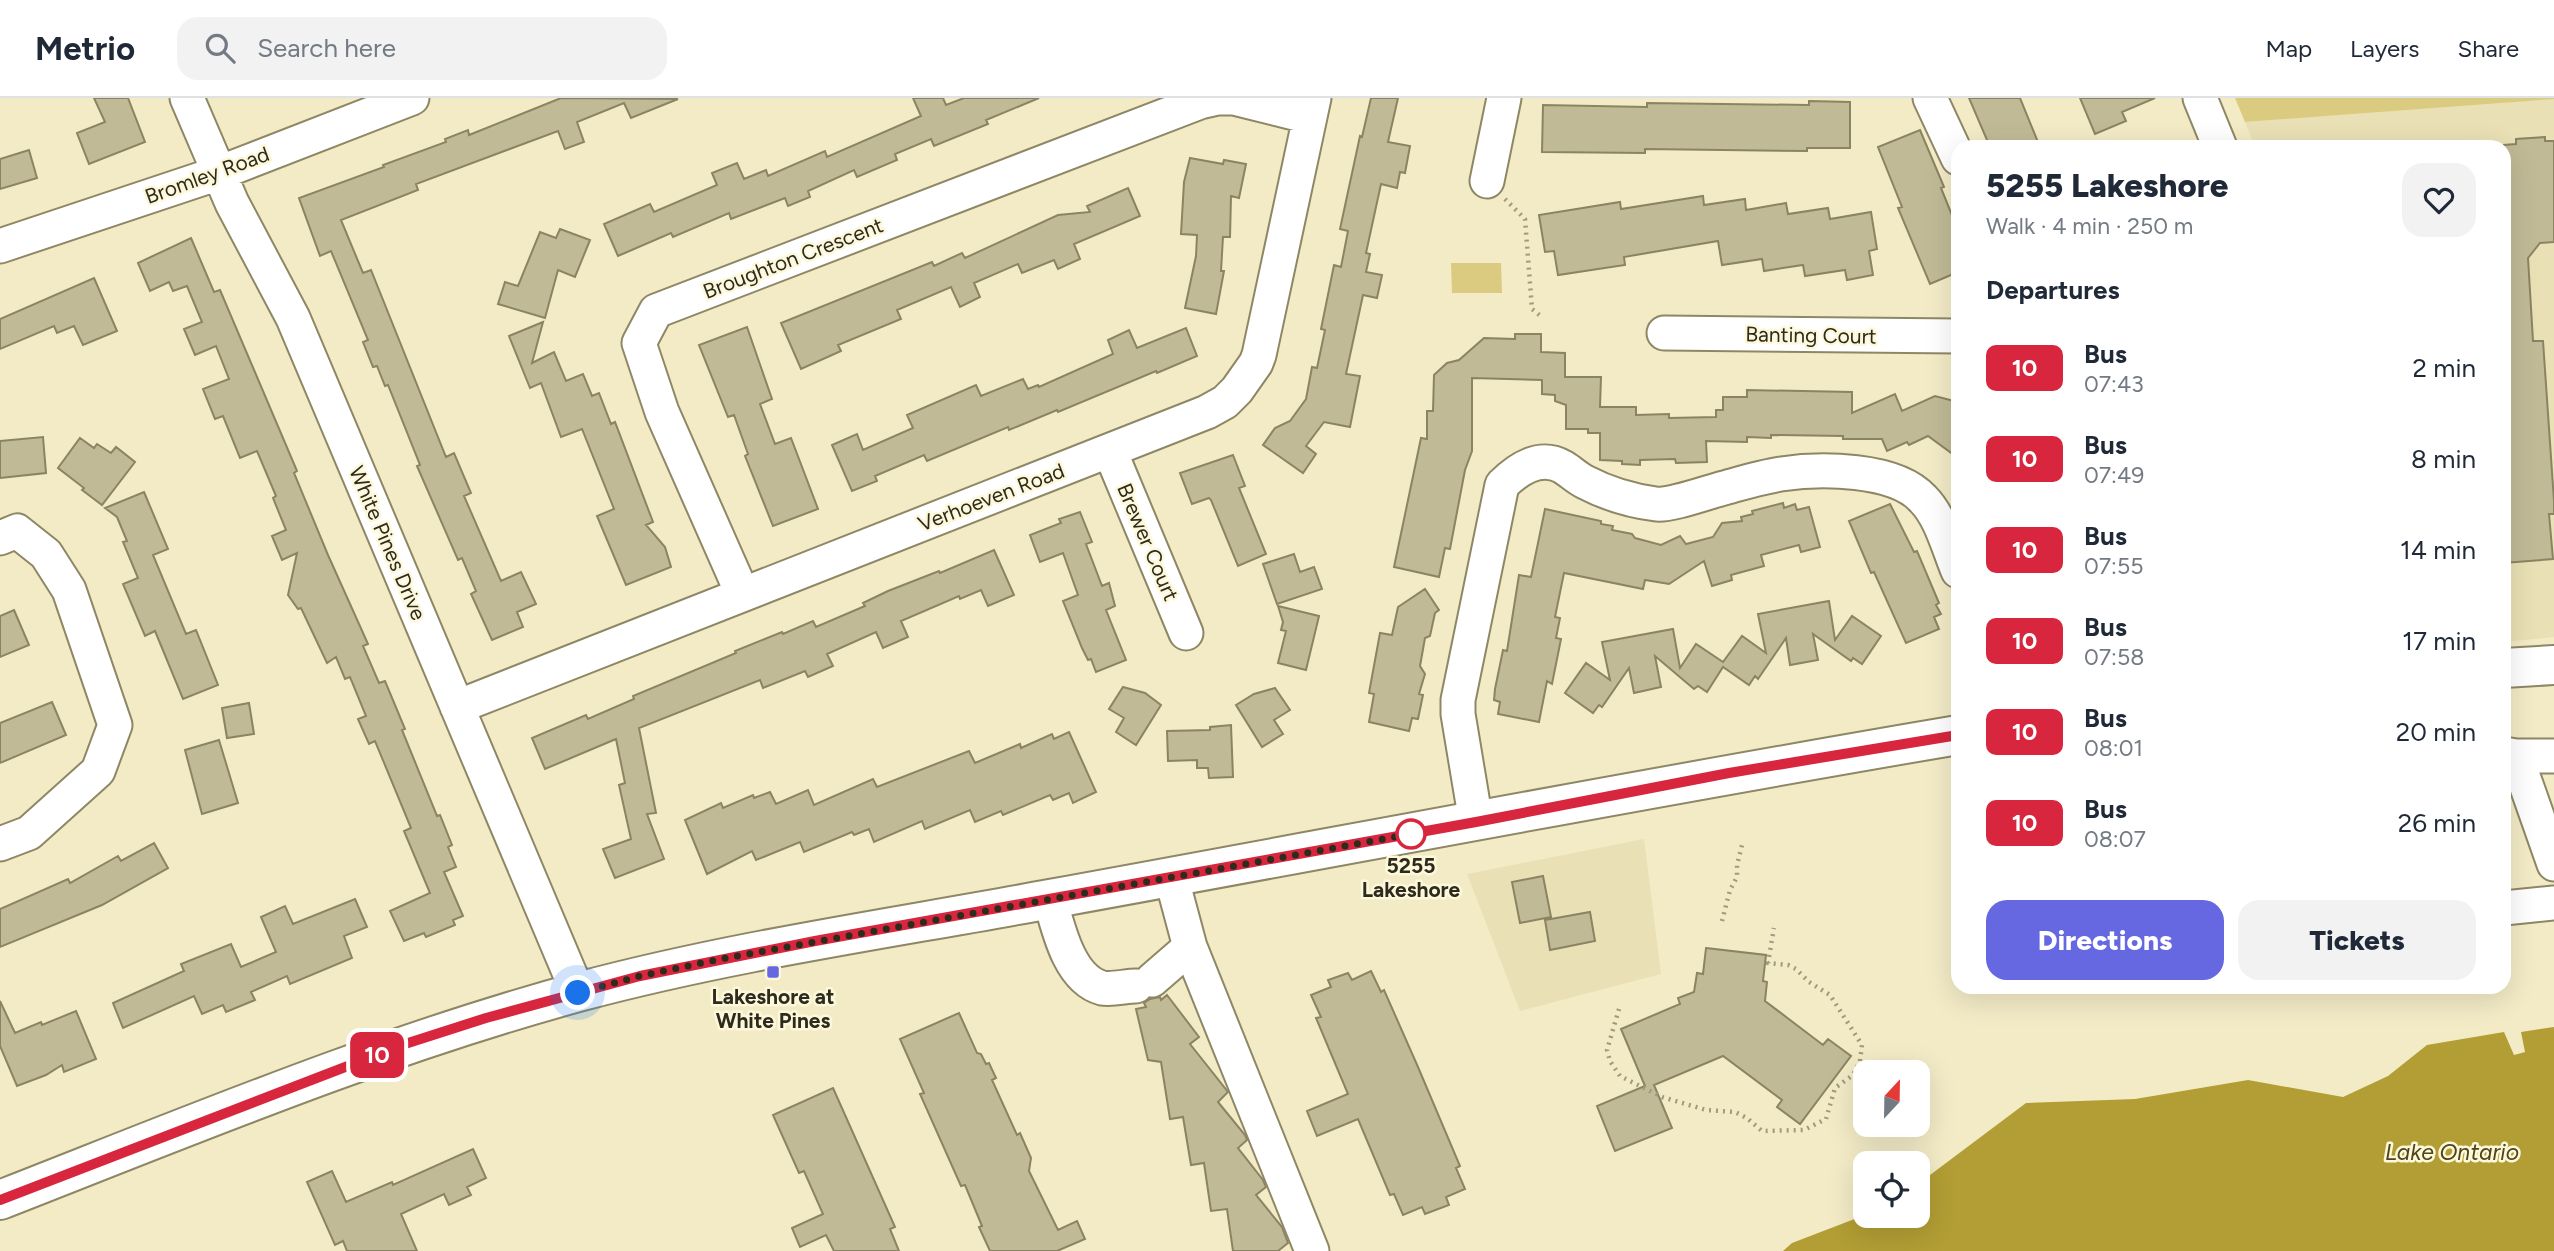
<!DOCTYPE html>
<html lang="en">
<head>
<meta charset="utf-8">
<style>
	:root { --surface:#fff; --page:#f2f2f3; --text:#1f2937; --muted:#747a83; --line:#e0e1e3; --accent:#6568e1 }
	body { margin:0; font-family:Figtree,sans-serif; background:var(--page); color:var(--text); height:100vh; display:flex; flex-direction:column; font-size:26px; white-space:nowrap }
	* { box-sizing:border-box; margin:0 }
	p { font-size:23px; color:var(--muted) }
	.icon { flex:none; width:38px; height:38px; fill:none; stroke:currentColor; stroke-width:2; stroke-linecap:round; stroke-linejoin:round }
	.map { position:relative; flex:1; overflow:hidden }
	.side { position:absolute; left:1951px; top:42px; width:560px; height:854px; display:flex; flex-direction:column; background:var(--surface); border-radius:21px; box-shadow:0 7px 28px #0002 }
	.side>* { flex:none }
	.badge { padding:0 14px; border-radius:10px; font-size:24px; line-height:46px }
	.needle { width:46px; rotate:22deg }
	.buttons { position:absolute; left:1853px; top:962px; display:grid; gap:14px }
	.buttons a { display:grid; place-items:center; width:77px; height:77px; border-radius:14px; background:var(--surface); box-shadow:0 7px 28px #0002; font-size:35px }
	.you { position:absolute; width:35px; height:35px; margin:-18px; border:5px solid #fff; border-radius:50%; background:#1a73e8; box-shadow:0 0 0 10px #1a73e833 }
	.map>.badge { position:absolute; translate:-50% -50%; box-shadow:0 0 0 4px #fff }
	h2 { padding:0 35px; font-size:26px; line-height:63px }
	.round { display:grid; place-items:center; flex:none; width:74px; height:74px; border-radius:21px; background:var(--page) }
	.overview { display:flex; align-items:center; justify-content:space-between; height:119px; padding:0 35px }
	h1 { font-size:33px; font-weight:800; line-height:52px }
	.cta { display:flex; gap:14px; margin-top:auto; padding:14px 35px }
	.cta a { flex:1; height:80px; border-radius:21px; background:var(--accent); color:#fff; font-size:28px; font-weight:800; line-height:80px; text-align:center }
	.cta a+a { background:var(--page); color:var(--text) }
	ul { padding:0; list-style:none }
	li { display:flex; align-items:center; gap:21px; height:91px; padding:0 35px }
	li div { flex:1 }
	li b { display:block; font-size:26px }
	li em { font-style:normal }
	li .badge { min-width:77px; font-weight:700; text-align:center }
	header { display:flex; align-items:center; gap:42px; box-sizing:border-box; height:98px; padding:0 35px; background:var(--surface); border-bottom:2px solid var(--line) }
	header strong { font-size:33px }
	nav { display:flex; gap:38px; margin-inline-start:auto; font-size:24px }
	.search { width:490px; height:63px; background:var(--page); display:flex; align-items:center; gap:18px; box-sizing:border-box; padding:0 24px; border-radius:21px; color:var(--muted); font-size:26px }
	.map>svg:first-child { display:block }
	.built { fill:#e9e0b5 }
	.green { fill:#dbcb81 }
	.water { fill:#b29e34 }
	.building { fill:#c1ba96; stroke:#8b8462; stroke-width:2 }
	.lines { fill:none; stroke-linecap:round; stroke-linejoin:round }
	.minor-casing { stroke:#8e8765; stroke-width:37 }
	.major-casing { stroke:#8e8765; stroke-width:42 }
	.path { stroke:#a09a7f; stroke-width:4.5; stroke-dasharray:2 5; stroke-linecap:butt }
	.minor { stroke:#fff; stroke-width:33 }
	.major { stroke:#fff; stroke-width:38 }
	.line-casing { stroke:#fff; stroke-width:16 }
	.line { stroke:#d7263d; stroke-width:10 }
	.walk { stroke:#2d2b1d; stroke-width:7; stroke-dasharray:0 12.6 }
	.stop-dot { fill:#fff; stroke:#d7263d; stroke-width:3.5 }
	.poi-dot { fill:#6568e1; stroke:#fef8db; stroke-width:2.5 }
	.labels { text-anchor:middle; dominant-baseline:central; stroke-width:5; stroke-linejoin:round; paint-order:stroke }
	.street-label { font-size:21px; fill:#2d2b1d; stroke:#fef8db }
	.stop-label { font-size:21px; font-weight:bold; fill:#2d2b1d; stroke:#fef8db }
	.poi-label { font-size:21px; font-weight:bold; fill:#2d2b1d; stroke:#fef8db }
	.water-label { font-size:23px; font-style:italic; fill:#4e451a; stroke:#fef8db }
</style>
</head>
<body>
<header>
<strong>Metrio</strong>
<div class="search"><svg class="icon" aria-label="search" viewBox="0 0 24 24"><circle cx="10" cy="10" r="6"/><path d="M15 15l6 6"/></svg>Search here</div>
<nav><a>Map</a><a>Layers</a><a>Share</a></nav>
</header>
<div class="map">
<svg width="2554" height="1153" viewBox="0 0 2554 1153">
	<rect width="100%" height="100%" fill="#f3ebc6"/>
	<!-- built -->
	<path class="built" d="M2554 1V539L2504 544V49H2255L2245 24Z
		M1644 741 1661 876 1520 913 1467 776Z"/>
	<!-- green -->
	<path class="green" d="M2235 0H2554V1L2245 24Z
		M1451 165H1501L1502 195H1452Z"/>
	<!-- water -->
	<path class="water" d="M2554 929V1153H1783L1792 1145 1865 1117 1918 1118V1086L2026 1005 2135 1001 2248 982 2343 999 2388 978 2427 947 2504 934 2514 957 2525 954 2521 934Z"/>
	<!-- building -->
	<path class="building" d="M94 0H128L145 44 89 66 77 35 105 24Z
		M561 0 678 1 631 20 624 5 577 24 584 44 565 51 558 33 416 86 418 92 341 122 363 175 371 172 446 359 454 355 471 395 464 398 501 483 521 474 536 506 517 514 523 529 492 542 471 496 476 493 462 460 458 462 417 368 420 367 388 287 385 288 377 268 373 269 363 244 368 242 331 153 320 158 299 100 384 69 383 67 446 44 445 41 468 32 469 37Z
		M913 0H943L946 7 964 0H1039L986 22 988 26 934 48 931 41 895 56 897 62 857 79 854 72 808 93 810 99 788 108 785 100 731 121 729 115 673 139 671 135 618 158 604 126 650 106 654 114 717 87 712 75 737 65 744 81 766 72 768 78 825 53 827 59 921 18Z
		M1371 0H1398L1388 44 1410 48 1405 75 1400 74 1397 90 1381 86 1366 155 1370 156 1366 174 1382 177 1377 200 1363 197 1346 276 1360 278 1350 329 1324 324 1306 348 1316 356 1303 375 1263 347 1275 330 1290 323 1306 301 1312 269 1317 270 1325 232 1321 231 1334 167 1341 169 1348 133 1340 131 1360 38 1362 39Z
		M1969 0H2020L2040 49H1990Z
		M2080 0H2155L2122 14 2126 23 2095 36Z
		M1809 3 1850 4V50H1807V53L1645 51V55L1542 54 1543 7 1647 9V5L1809 7Z
		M1920 32 1944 89 1941 90 1958 132V174L1930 186 1898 110 1902 109 1878 49Z
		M2545 39V43H2554V144L2540 145 2528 160 2533 243H2543L2554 403V416H2549L2553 461 2504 465V47L2516 46V41Z
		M29 52 37 80 0 91V61Z
		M1190 60 1223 66 1224 62 1246 66 1239 100 1231 98 1230 139H1223L1221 173H1224L1216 216 1185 210 1196 158 1197 137 1181 136 1184 84Z
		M1128 90 1140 118 1074 146 1080 161 1058 171 1054 162 1022 175 1018 166 974 185 980 199 960 209 951 189 897 212 901 221 838 247 841 253 801 271 781 225 932 164 934 168 962 155 965 160 1058 117 1090 114 1087 108Z
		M1703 98 1704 107 1745 101 1746 112 1786 105 1788 116 1828 110 1830 121 1871 114 1877 151 1869 153 1873 177 1847 182 1845 172 1805 178 1803 167 1764 173 1762 161 1722 167 1718 143 1624 159 1625 167 1558 177 1554 153 1545 154 1539 117 1620 104 1621 111Z
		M560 131 590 142 575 179 558 172 545 220 498 206 505 184 518 188 540 134 556 140Z
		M191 140 214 194 220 192 297 373 294 375 328 457 368 546 363 548 379 585 385 583 405 631 402 632 437 718 440 717 452 747 448 749 456 769 444 774 463 818 453 822 455 827 426 839 424 835 404 843 390 813 430 795 404 733 411 730 375 643 369 646 358 621 366 618 350 579 345 581 336 559 327 565 301 510 298 511 288 497 297 455 282 462 272 438 286 432 273 400 276 398 257 353 240 360 223 318 215 321 203 291 229 281 216 248 195 257 184 231 202 224 187 188 173 193 169 184 150 193 138 165Z
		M94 180 117 233 83 247 74 228 57 235 54 228 0 251V221Z
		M543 224 532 265 554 254 566 283 583 276 592 298 599 295 611 326 615 324 653 424 646 427 665 449 671 469 626 487 597 418 614 411 582 331 561 339 541 285 530 290 509 238Z
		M747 229 772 301 760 306 775 346 791 340 818 411 773 428 745 358 748 356 734 317 728 319 699 247Z
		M1186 230 1197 258 1157 275 1156 273 1058 314 1057 312 1009 332 1008 329 927 363 924 357 875 378 877 383 852 393 832 347 857 336 863 352 913 330 907 317 976 287 981 298 1023 281 1028 291 1038 287 1039 289 1113 256 1108 242 1129 232 1137 250Z
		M1515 236H1541V254L1565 255V279H1601L1600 309H1636V317L1669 316V320L1716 319V312H1723V299H1747V292L1852 294V315L1895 296 1902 313 1935 298 1958 304V360L1928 338 1909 347 1907 344 1887 353 1882 341H1843V338L1771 337V340L1747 339V344L1706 343 1707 364 1676 365 1675 361 1640 362V367L1622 366V363L1600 362V335H1588V331H1566V307L1555 303V297L1542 296V282L1472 280V353L1465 372 1450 451 1445 450 1439 479 1394 469 1421 340 1427 341V313H1433L1434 277 1447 265 1459 262 1484 240 1515 241Z
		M43 339 46 375 0 380V343Z
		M80 340 94 350 97 346 111 355 116 349 135 364 102 407 82 392 84 390 58 370Z
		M1233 357 1245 388 1239 390 1266 456 1238 468 1211 402 1209 400 1192 406 1180 375Z
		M144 394 168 451 153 457 186 536 196 532 218 587 183 601 155 533 145 538 123 486 138 480 123 444 127 443 117 419 105 410Z
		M1783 405 1784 410 1795 406 1797 412 1809 409 1820 449 1801 454 1799 447 1761 457 1764 468 1731 477 1732 482 1712 488 1704 463 1669 486 1645 482 1643 491 1564 475 1555 519 1560 520 1556 540 1561 541 1552 586 1547 583 1539 624 1498 616 1500 604 1494 602 1495 591 1503 552 1507 553 1519 477 1531 479 1545 411 1601 423V426L1613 428 1612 432 1632 436 1635 440 1661 447 1680 438 1686 446 1713 439 1722 425 1742 423 1741 419 1753 416 1752 413Z
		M1890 406 1914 454 1917 453 1939 505 1936 507 1941 516 1934 519 1939 531 1906 545 1874 474 1871 475 1849 423Z
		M1080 414 1092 444 1086 446 1102 488 1109 485 1115 508 1106 512 1126 562 1096 574 1091 561 1088 562 1082 550 1063 503 1078 497 1063 455 1040 464 1030 437 1061 425 1059 421Z
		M994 452 1014 497 988 508 981 492 960 501 959 498 901 523 908 539 883 550 876 534 827 556 833 568 808 579 805 573 763 590 760 582 639 630 656 715 647 716 664 761 615 780 603 751 631 741 619 687 625 685 616 641 545 671 532 640 586 617 588 621 634 601 633 598 736 555 735 553 782 534 783 536 813 523 816 529 865 508 863 505 888 493 939 473 940 475Z
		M1294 456 1300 474 1314 469 1322 491 1277 506 1263 466Z
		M1425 491 1439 512 1435 515 1430 538 1425 540 1420 568 1425 576 1419 596 1423 597 1418 621 1412 620 1409 633 1369 624 1374 596 1369 595 1380 535 1392 537 1398 509Z
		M1829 503 1835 542 1852 518 1881 538 1862 566 1853 560 1851 563 1813 536 1818 562 1790 567 1786 540 1758 581 1755 578 1749 587 1723 569 1707 594 1698 588 1694 591 1655 558 1661 589 1634 595 1629 570 1602 609 1599 607 1593 615 1565 595 1586 565 1610 582 1602 544 1673 531 1680 570 1696 546 1723 564 1742 538 1766 555 1758 516Z
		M1278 508 1319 518 1306 572 1278 565 1286 533 1281 532 1283 524Z
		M14 512 29 547 0 559V518Z
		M1123 589 1145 595 1161 607 1136 647 1116 634 1124 620 1109 611Z
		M1275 590 1290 612 1274 622 1283 636 1262 649 1236 607 1254 596Z
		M52 604 66 637 0 665V625Z
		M249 605 254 636 227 640 222 610Z
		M1231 627 1233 679 1209 680 1208 670H1197V662L1168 663 1167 633 1210 632V629Z
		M1069 634 1096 694 1073 705 1069 695 1053 702 1050 697 1003 717 1001 713 975 724 970 712 925 731 922 723 874 744 869 731 854 737 852 734 804 754 800 744 756 762 752 753 707 776 685 722 721 705 723 710 753 697 754 700 770 694 776 706 808 692 814 707 873 681 877 689 969 653 975 665 1020 646 1021 650 1052 636 1054 641Z
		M219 642 238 705 202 716 185 652Z
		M154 745 168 770 102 807 0 849V811L68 781 70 785 118 758 121 763Z
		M1543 778 1551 819 1520 825 1512 784Z
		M355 801 367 829 344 838 352 860 290 886 287 878 251 894 255 902 226 914 223 907 202 916 194 898 123 930 113 905 184 873 181 866 231 846 241 869 276 854 261 819 285 808 293 826Z
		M1590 814 1595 843 1550 852 1545 822Z
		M1706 850 1766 857 1763 883 1767 884 1765 903 1823 947 1828 941 1851 958 1800 1026 1777 1009 1782 1002 1723 958 1654 987 1672 1030 1615 1053 1597 1008 1645 988 1621 931 1680 906 1678 900 1694 894 1697 875 1703 876Z
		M1371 873 1381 894 1384 892 1418 969 1460 1068 1456 1070 1465 1091 1446 1099 1449 1107 1425 1116 1422 1109 1403 1117 1394 1096 1390 1097 1358 1021 1317 1038 1307 1013 1348 996 1316 920 1321 919 1311 897 1331 889 1328 882 1348 875 1352 882Z
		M1167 897 1199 939 1190 946 1228 994 1218 1004 1245 1037 1247 1042 1238 1050 1263 1082 1266 1089 1256 1097 1282 1129 1288 1145 1278 1153H1233L1227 1111 1211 1113 1204 1065 1191 1067 1183 1019 1170 1021 1161 964 1148 962 1136 911 1146 909 1144 905 1150 901 1160 899 1161 902Z
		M0 903 15 935 41 924 42 927 76 913 96 961 64 974 62 967 46 977 17 988 0 948Z
		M959 915 977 955 981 956 986 966 989 965 996 980 992 982 1017 1037 1020 1035 1031 1060 1029 1073 1058 1132 1077 1123 1085 1141 1057 1153H990L979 1129 982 1128 965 1087 961 1088 920 996 924 995 900 941Z
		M833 990 895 1129 890 1131 899 1153H834L826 1137 800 1149 792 1130 823 1116 804 1073 799 1075 773 1017Z
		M473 1051 486 1080 467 1089 471 1097 449 1107 444 1096 401 1116 417 1153H347L343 1143 335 1147 307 1084 332 1073 346 1104 392 1084 393 1087Z"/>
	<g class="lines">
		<!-- minor casing -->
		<g class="minor-casing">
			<path id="minor" d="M187 0 232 105 293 220 578 895
				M1220 0H1234L1310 19
				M1930 0 1958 60
				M2200 0 2220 49
				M1487 83 1504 0
				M0 148 219 75 412 0
				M1664 235 1958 238
				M1110 353 1186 535
				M0 440 17 433 46 456 69 492 115 627 98 673 29 735 0 746
				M742 495 662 314 639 245 656 213 1200 4 1218 0
				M457 609 1207 314 1225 304 1237 292 1256 265 1259 257 1314 0
				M2504 656 2516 658H2554
				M2516 658 2554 766
				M1476 724 1458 616V602L1502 387C1518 371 1540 356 1563 369 1571 374 1577 380 1585 384 1606 395 1633 403 1656 406 1670 408 1708 394 1724 390 1742 385 1761 379 1781 376 1820 370 1895 370 1923 401 1941 419 1948 449 1958 473
				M1050 801C1058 830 1069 881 1102 890 1112 892 1126 888 1136 888
				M2504 810 2554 805
				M1190 849 1312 1153
				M1152 882 1190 849 1171 778"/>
		</g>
		<!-- major casing -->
		<g class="major-casing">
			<path id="major" d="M2504 570 2554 567
				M0 1102C192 1027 383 947 582 893 736 852 894 830 1050 801 1353 746 1655 688 1958 637"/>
		</g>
		<!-- path -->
		<path class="path" d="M1505 101 1525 121 1532 211 1543 220
			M1722 823 1730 792 1737 779V767L1742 747
			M1619 911 1607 952 1610 963 1620 978 1662 999 1706 1012 1735 1014 1747 1020 1762 1033 1804 1032 1826 1021 1835 990 1853 977 1860 963 1862 947 1830 897 1809 884 1796 871 1788 867 1768 865 1774 830"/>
		<!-- minor -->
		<use href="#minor" class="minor"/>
		<!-- major -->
		<use href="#major" class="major"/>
	</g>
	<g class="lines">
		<!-- line casing -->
		<g class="line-casing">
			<path id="line" d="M0 1102 405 946 486 920 640 878 815 843 1476 724 1729 675 1958 637"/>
		</g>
		<!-- line -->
		<use href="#line" class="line"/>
		<!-- walk -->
		<path class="walk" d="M578 895 640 878 726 860 1411 736"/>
	</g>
	<!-- markers -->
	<circle class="stop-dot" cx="1411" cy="736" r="14"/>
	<rect class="poi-dot" x="766" y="867" width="14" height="14" rx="3.5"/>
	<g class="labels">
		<!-- street labels -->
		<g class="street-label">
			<text transform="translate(207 77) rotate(-20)">Bromley Road</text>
			<text transform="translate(793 160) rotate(-21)">Broughton Crescent</text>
			<text transform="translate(1811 237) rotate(1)">Banting Court</text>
			<text transform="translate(991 399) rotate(-21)">Verhoeven Road</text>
			<text transform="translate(1148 444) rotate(67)">Brewer Court</text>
			<text transform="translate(388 445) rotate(67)">White Pines Drive</text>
		</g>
		<!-- stop labels -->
		<g class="stop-label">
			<text x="1411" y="767">5255<tspan x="1411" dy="24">Lakeshore</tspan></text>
		</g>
		<!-- poi labels -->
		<g class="poi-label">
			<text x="773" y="898">Lakeshore at<tspan x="773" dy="24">White Pines</tspan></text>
		</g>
		<!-- water labels -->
		<g class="water-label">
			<text x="2452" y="1054">Lake Ontario</text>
		</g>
	</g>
</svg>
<div class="buttons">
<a><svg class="needle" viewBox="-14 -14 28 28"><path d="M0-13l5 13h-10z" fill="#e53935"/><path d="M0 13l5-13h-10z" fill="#747a83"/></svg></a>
<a><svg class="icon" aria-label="locate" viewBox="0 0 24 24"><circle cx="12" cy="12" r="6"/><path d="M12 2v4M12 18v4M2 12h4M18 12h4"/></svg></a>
</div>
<div class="you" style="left:578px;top:895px"></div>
<b class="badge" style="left:377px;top:957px;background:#d7263d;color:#fff">10</b>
<section class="side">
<div class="overview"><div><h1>5255 Lakeshore</h1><p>Walk · 4 min · 250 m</p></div><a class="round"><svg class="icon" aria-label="heart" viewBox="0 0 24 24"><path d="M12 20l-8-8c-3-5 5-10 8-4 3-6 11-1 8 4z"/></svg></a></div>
<h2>Departures</h2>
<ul>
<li><span class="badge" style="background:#d7263d;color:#fff">10</span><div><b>Bus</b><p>07:43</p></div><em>2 min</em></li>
<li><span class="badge" style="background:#d7263d;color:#fff">10</span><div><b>Bus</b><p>07:49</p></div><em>8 min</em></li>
<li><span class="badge" style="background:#d7263d;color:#fff">10</span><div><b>Bus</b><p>07:55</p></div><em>14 min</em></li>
<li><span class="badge" style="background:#d7263d;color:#fff">10</span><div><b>Bus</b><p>07:58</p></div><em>17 min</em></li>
<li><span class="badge" style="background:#d7263d;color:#fff">10</span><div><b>Bus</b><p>08:01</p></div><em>20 min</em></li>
<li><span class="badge" style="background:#d7263d;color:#fff">10</span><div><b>Bus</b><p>08:07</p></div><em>26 min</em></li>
</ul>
<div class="cta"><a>Directions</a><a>Tickets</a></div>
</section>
</div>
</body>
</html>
